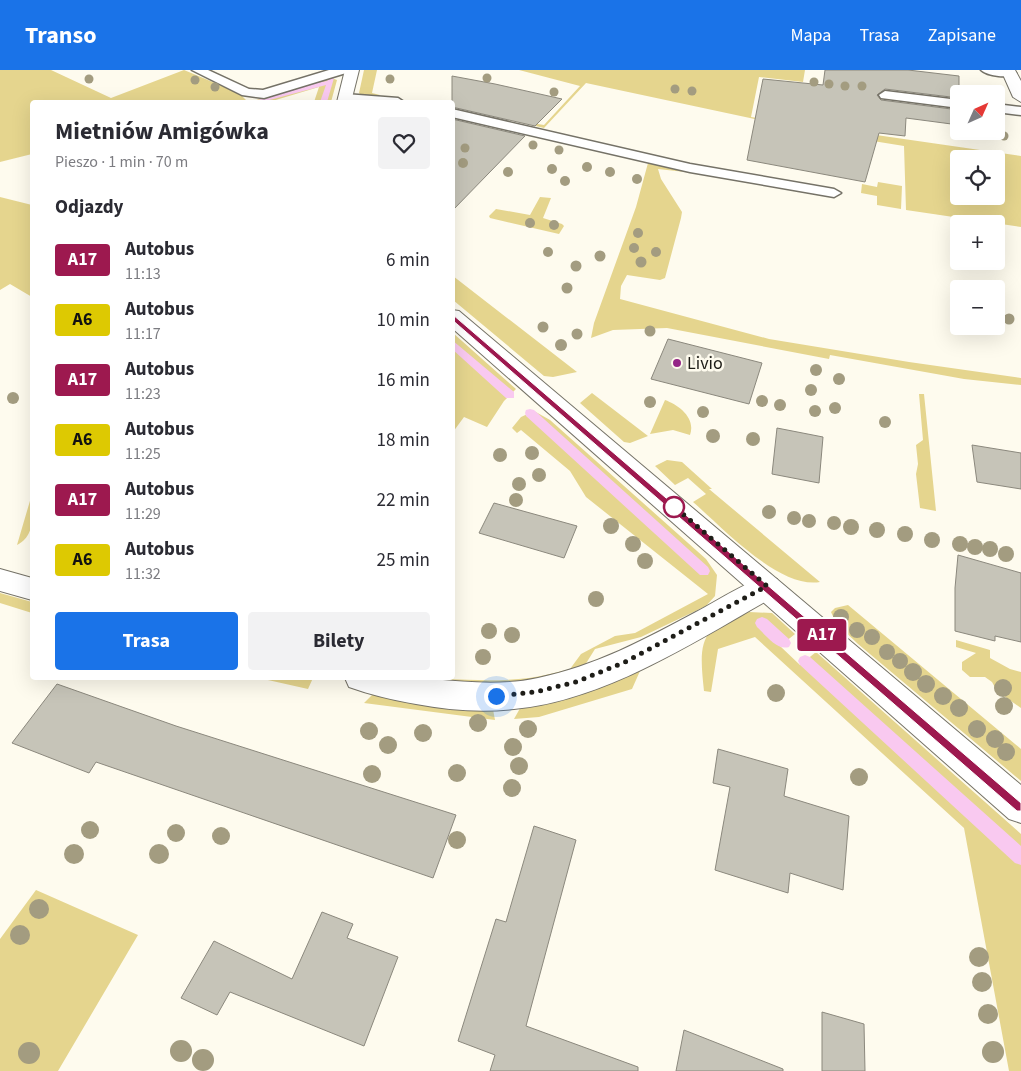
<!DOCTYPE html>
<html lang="pl">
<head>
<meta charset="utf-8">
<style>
	:root { --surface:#fff; --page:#f2f2f3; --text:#2b2b33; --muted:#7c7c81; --accent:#1a73e8 }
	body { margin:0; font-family:"Source Sans 3",sans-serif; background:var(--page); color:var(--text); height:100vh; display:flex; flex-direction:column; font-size:19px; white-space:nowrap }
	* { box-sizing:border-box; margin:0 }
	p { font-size:16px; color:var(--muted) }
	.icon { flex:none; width:28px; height:28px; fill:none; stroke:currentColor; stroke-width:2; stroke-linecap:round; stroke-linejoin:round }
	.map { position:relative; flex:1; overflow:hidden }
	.details { position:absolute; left:30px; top:30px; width:425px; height:580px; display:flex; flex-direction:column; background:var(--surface); border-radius:5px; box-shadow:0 5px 20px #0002 }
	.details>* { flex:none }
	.badge { padding:0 10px; border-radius:4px; font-size:18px; line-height:32px }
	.needle { width:32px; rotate:45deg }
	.tools { position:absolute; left:950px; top:15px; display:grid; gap:10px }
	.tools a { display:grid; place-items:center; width:55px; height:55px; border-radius:5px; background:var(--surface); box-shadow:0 5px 20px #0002; font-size:25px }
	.you { position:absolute; width:25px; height:25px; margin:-12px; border:4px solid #fff; border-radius:50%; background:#1a73e8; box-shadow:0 0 0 8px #1a73e833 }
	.map>.badge { position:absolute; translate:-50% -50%; box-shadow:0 0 0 2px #fff }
	h2 { padding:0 25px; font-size:19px; line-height:45px }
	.round { display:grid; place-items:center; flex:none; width:52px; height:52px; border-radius:5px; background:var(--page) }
	.summary { display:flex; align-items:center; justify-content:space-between; height:85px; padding:0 25px }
	h1 { font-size:24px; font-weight:700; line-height:38px }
	.action { display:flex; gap:10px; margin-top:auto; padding:10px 25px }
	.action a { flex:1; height:58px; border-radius:5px; background:var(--accent); color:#fff; font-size:20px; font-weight:700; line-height:58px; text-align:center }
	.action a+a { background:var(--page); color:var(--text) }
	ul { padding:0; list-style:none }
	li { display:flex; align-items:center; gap:15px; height:60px; padding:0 25px }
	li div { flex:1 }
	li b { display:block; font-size:19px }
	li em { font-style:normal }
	li .badge { min-width:55px; font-weight:700; text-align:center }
	header { display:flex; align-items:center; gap:30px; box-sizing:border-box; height:70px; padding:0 25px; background:var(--accent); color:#fff }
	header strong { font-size:24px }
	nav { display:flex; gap:28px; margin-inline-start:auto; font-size:18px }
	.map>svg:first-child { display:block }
	.green { fill:#e5d58e; fill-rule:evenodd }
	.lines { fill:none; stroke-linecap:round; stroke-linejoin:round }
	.stream { fill:#f9c9f0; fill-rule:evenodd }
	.building { fill:#c6c4b8; stroke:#8b887d }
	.lane-casing { stroke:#757267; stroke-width:3 }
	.street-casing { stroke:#757267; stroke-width:2 }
	.secondary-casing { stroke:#757267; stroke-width:2 }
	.lane { fill:#fff; fill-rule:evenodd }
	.street { fill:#fff; fill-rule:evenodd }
	.secondary { fill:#fff; fill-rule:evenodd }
	.tree { fill:#a39c80 }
	.line { fill:#9d194f; stroke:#fff }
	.walk { stroke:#1e1d18; stroke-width:5; stroke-dasharray:0 9 }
	.poi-dot { fill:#942687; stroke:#fefbee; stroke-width:2 }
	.stop-dot { fill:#fff; stroke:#9d194f; stroke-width:2.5 }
	.labels { text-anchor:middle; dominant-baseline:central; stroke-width:5; stroke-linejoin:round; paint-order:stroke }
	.poi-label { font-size:18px; fill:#1e1d18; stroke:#fefbee; text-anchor:start }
</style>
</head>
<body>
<header>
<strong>Transo</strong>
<nav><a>Mapa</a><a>Trasa</a><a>Zapisane</a></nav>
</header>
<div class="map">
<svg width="1021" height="1001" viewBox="0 0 1021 1001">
	<rect width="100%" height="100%" fill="#fefbee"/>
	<!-- green -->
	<path class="green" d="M0 0H51L111 28 184 0 239 23 248 32H32V84L0 92Z
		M364 0H377L372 23 380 25 379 26 361 25 359 23Z
		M519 0H805L803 12 759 7 751 47 1021 86V157L906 140 904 76 811 61 586 13 544 58 507 49 544 55 580 16ZM959 89H996V126H959Z
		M329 7 337 10 331 32H314L319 17 269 32H250Z
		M648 93 685 102 658 99 661 109 682 142 681 148 665 208 660 210 627 205 621 216 620 229 769 269 909 292 1021 308V315L964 309 830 285 829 289 667 258 613 260 591 268 594 253 636 137Z
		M878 112 902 116 901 139 877 135V126L861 123 862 114 877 117Z
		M0 127 32 135V227L10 214 0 220Z
		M540 127 551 128 543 148 562 154 564 156 559 164 490 148 489 146 496 139 530 145Z
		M453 206 577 302 553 307 544 306 453 230Z
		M453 263 516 319 504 331 487 357 464 347 453 362Z
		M592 323 648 366 630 373 624 372 580 333Z
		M919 324H924L936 441 920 438 916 404 918 394 916 375 923 370Z
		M665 330C679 335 696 348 690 365L673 360 650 364Z
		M534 341 550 350 706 489 717 505 715 526 706 536 641 567 595 579 585 595 530 613 465 614 406 608C447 608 488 613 529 608 543 606 557 602 570 599L581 584 615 566 635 563 708 524 586 427 570 401 521 360 517 363 512 358 521 347Z
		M667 390 682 392 712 419H709L820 512C779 519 723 458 693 432L706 424 688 408 675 415 655 396Z
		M32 424C33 442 36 466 17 475Z
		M0 523 32 532V543L0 533Z
		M848 535 1021 679V711L858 574 836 553 831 542 835 538Z
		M749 542 772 543 795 564 780 576 800 595 816 582 1021 764V1001H1009L964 758 755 567 718 579 711 622 704 621C699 575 698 555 749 542Z
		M956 570 990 580V588L1010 599 1021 602V638L997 621 992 612 985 607H970L962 600V592L976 583 956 577Z
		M633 597 640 601 632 619 539 647 514 649 523 633Z
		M259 608H313L308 619Z
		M376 621 492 634 495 650 364 633Z
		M36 820 138 865 58 1001H0V869Z"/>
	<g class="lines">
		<!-- stream -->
		<path class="stream" d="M331 6 334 8 327 32H320L326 15 262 32H252L306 15 327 11Z
			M452 270 514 322V328H506L452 279Z
			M530 339 534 340 708 497 710 501 708 505H700L526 346 525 343 526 340Z
			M762 547 767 549 789 569 791 573 789 577C777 581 765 564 757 557L755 553 757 549Z
			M805 585 810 587 1021 776V795L1015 793 800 595 798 591 800 587Z"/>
	</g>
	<!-- building -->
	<path class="building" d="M825 0H908L959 6V28L885 19 877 25 881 30 959 40V55L906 48 905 66 879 63 865 112 747 90 763 9 823 15Z
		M452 6 495 14 562 29 535 56 452 37Z
		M452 49 525 66 452 141Z
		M668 269 762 293 749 334 651 309Z
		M777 358 823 367 819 413 772 404Z
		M972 375 1021 383V419L977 412Z
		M494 433 577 456 564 488 479 463Z
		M958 485 1021 503V572L995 566V571L955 561V518Z
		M57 614 176 656 456 745 433 808 96 692 89 703 12 673Z
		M718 679 788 699 784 726 849 746 843 820 790 803 788 823 715 800 730 717 713 713Z
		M534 756 576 770 526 956 638 997V1001H490L495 985 458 971 496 849 506 852Z
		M322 842 353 854 347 868 398 887 364 976 230 922 217 945 181 928 214 871 292 909Z
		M822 942 864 954 865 1001H822Z
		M684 960 783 999V1001H676Z"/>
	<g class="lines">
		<!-- lane casing -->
		<g class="lane-casing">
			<path id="lane" d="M192 0H208L249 19 263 20 329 0H348L346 3 264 28 242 25Z
				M981 0H1013L1016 3C1010 9 987 6 981 0Z
				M885 21 959 30V38L881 28 879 25Z
				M345 24 398 28 404 32 340 31 339 28 340 25Z
				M996 34 1021 37V45L996 42Z
				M452 39 690 94 834 119 841 123 834 127 690 102 452 47Z"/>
		</g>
		<!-- street casing -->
		<g class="street-casing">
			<path id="street" d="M1001 0H1015L1021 11V32L1013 27Z
				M0 499 32 508V530L0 521Z
				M767 506 777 509 781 517 777 525C697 570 607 630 514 639 481 643 448 640 416 634 393 630 371 625 349 617L345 608C409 599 474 622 538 608 595 596 646 569 696 542 719 530 742 514 767 506Z"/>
		</g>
		<!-- secondary casing -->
		<g class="secondary-casing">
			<path id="secondary" d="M345 0H359L351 32H337Z
				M452 240 459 241 1021 715V753L1009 749 452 258Z"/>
		</g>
		<!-- lane -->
		<use href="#lane" class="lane"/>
		<!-- street -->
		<use href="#street" class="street"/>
		<!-- secondary -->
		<use href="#secondary" class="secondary"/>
	</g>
	<!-- trees -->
	<g class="tree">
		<circle cx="487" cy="8" r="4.5"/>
		<circle cx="89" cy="9" r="4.5"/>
		<circle cx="390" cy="9" r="4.5"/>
		<circle cx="195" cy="10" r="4.5"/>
		<circle cx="814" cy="12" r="4.5"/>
		<circle cx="829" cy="14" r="4.5"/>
		<circle cx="845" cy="16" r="4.5"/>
		<circle cx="862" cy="16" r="4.5"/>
		<circle cx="215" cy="17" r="4.5"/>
		<circle cx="675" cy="19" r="4.5"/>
		<circle cx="692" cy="21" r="4.5"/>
		<circle cx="554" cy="22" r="4.5"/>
		<circle cx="1004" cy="66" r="4.5"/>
		<circle cx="533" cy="75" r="4.5"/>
		<circle cx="465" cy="78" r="4.5"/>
		<circle cx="559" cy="80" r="4.5"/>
		<circle cx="463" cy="93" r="5"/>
		<circle cx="587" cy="97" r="5"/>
		<circle cx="552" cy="99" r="5"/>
		<circle cx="508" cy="102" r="5"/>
		<circle cx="610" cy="102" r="5"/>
		<circle cx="637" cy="109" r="5"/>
		<circle cx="565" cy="111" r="5"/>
		<circle cx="530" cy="153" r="5"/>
		<circle cx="554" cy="155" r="5"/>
		<circle cx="638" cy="163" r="5"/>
		<circle cx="634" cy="178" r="5"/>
		<circle cx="548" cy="182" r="5"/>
		<circle cx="656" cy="182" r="5"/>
		<circle cx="600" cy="186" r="5.5"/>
		<circle cx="641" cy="192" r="5.5"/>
		<circle cx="576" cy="196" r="5.5"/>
		<circle cx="567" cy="218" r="5.5"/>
		<circle cx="1009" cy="249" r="5.5"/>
		<circle cx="543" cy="257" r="5.5"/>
		<circle cx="650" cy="261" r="5.5"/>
		<circle cx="577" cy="264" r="5.5"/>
		<circle cx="561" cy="275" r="6"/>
		<circle cx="816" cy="300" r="6"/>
		<circle cx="839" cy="309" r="6"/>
		<circle cx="811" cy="320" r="6"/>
		<circle cx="13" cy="328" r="6"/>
		<circle cx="762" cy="331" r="6"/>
		<circle cx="650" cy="332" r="6"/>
		<circle cx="780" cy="335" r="6"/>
		<circle cx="835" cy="338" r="6"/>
		<circle cx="815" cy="341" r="6"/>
		<circle cx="703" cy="342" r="6"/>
		<circle cx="885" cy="352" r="6"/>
		<circle cx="713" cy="366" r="7"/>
		<circle cx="753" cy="369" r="7"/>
		<circle cx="532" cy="383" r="7"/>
		<circle cx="500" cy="385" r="7"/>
		<circle cx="539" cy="405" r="7"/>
		<circle cx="519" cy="414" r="7"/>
		<circle cx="516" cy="430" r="7"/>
		<circle cx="769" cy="442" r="7"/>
		<circle cx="794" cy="448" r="7"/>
		<circle cx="809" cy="451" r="7"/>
		<circle cx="834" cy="453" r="7"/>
		<circle cx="611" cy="456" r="8"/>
		<circle cx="851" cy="457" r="8"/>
		<circle cx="877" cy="460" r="8"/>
		<circle cx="905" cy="464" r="8"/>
		<circle cx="932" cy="470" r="8"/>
		<circle cx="633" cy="474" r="8"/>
		<circle cx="960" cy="474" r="8"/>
		<circle cx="975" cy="477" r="8"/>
		<circle cx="990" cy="479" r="8"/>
		<circle cx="1006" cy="484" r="8"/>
		<circle cx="645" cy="491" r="8"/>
		<circle cx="596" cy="529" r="8"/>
		<circle cx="841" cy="547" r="8"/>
		<circle cx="857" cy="560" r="8"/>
		<circle cx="489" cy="561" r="8"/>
		<circle cx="512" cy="565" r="8"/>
		<circle cx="872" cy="567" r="8"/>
		<circle cx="887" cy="582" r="8"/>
		<circle cx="483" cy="587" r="8"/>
		<circle cx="900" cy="591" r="8"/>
		<circle cx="913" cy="602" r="9"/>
		<circle cx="926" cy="614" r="9"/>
		<circle cx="1003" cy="618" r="9"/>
		<circle cx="776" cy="623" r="9"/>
		<circle cx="943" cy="626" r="9"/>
		<circle cx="1004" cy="636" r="9"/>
		<circle cx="959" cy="638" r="9"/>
		<circle cx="478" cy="653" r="9"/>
		<circle cx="528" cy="659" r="9"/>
		<circle cx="977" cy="659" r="9"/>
		<circle cx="369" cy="661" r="9"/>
		<circle cx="423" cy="663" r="9"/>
		<circle cx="995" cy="669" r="9"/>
		<circle cx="388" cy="675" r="9"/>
		<circle cx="513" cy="677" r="9"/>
		<circle cx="1006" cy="682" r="9"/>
		<circle cx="519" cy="696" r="9"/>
		<circle cx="457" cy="703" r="9"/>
		<circle cx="372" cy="704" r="9"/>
		<circle cx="859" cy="707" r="9"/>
		<circle cx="512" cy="718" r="9"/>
		<circle cx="90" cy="760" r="9"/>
		<circle cx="176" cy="763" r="9"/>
		<circle cx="221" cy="766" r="9"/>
		<circle cx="457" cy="770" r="9"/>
		<circle cx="74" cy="784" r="10"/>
		<circle cx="159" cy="784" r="10"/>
		<circle cx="39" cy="839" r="10"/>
		<circle cx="20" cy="865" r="10"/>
		<circle cx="979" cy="887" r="10"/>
		<circle cx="982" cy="912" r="10"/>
		<circle cx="988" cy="944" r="10"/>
		<circle cx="181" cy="981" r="11"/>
		<circle cx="993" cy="982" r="11"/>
		<circle cx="29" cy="983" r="11"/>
		<circle cx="203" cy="990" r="11"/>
	</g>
	<!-- line -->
	<path class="line" d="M452 244 1021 733V741H1017L450 248V245Z"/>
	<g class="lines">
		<!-- walk -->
		<path class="walk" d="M496 626 535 622 576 612 625 592 767 516 670 433 674 437"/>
	</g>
	<!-- markers -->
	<circle class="poi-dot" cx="677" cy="293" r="5"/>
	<circle class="stop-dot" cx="674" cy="437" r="10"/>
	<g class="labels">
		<!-- poi labels -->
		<g class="poi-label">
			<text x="687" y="293">Livio</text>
		</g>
	</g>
</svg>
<div class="tools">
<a><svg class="needle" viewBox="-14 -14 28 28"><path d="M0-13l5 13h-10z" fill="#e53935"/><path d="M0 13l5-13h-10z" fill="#7c7c81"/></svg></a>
<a><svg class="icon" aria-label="locate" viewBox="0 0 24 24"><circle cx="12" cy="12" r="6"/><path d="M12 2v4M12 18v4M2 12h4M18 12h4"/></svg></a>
<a>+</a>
<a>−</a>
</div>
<div class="you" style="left:496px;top:626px"></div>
<b class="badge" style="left:822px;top:565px;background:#9d194f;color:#fff">A17</b>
<section class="details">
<div class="summary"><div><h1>Mietniów Amigówka</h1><p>Pieszo · 1 min · 70 m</p></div><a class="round"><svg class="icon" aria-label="heart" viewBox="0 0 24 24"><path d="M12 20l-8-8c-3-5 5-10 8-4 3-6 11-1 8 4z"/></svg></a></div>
<h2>Odjazdy</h2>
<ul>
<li><span class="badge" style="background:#9d194f;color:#fff">A17</span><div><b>Autobus</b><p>11:13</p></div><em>6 min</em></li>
<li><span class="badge" style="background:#ddc902;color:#111">A6</span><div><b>Autobus</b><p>11:17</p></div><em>10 min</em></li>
<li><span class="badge" style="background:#9d194f;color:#fff">A17</span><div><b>Autobus</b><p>11:23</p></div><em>16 min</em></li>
<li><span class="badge" style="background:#ddc902;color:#111">A6</span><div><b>Autobus</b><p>11:25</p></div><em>18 min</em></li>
<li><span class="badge" style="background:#9d194f;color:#fff">A17</span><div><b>Autobus</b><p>11:29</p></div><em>22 min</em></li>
<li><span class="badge" style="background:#ddc902;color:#111">A6</span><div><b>Autobus</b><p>11:32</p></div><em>25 min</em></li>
</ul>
<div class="action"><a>Trasa</a><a>Bilety</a></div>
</section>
</div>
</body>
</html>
